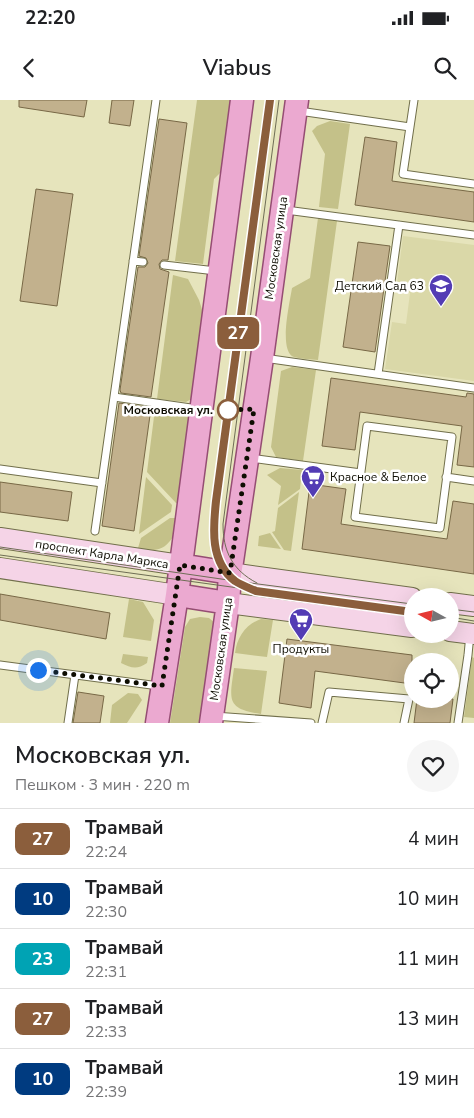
<!DOCTYPE html>
<html lang="ru">
<head>
<meta charset="utf-8">
<style>
	:root { --surface:#fff; --page:#f6f6f6; --text:#202124; --muted:#757577; --line:#e0e0e0 }
	body { margin:0; font-family:"Nunito Sans",sans-serif; background:var(--page); color:var(--text); height:100vh; display:flex; flex-direction:column; font-size:19px; white-space:nowrap }
	* { box-sizing:border-box; margin:0 }
	p { font-size:16px; color:var(--muted) }
	.icon { flex:none; width:28px; height:28px; fill:none; stroke:currentColor; stroke-width:2; stroke-linecap:round; stroke-linejoin:round }
	.map { position:relative; height:623px; overflow:hidden }
	.panel { display:flex; flex-direction:column; background:var(--surface); flex:1 }
	.panel>* { flex:none }
	.badge { padding:0 10px; border-radius:8px; font-size:18px; line-height:32px }
	.needle { width:32px; rotate:278deg }
	.buttons { position:absolute; left:404px; top:488px; display:grid; gap:10px }
	.buttons a { display:grid; place-items:center; width:55px; height:55px; border-radius:50%; background:var(--surface); box-shadow:0 5px 20px #0002; font-size:25px }
	.you { position:absolute; width:25px; height:25px; margin:-12px; border:4px solid #fff; border-radius:50%; background:#1a73e8; box-shadow:0 0 0 8px #1a73e833 }
	.map>.badge { position:absolute; translate:-50% -50%; box-shadow:0 0 0 2px #fff }
	.round { display:grid; place-items:center; flex:none; width:52px; height:52px; border-radius:26px; background:var(--page) }
	.summary { display:flex; align-items:center; justify-content:space-between; height:85px; padding:0 15px }
	h1 { font-size:24px; font-weight:600; line-height:38px }
	ul { padding:0; list-style:none }
	li { display:flex; align-items:center; gap:15px; height:60px; padding:0 15px; border-top:1px solid var(--line) }
	li div { flex:1 }
	li b { display:block; font-size:19px }
	li em { font-style:normal }
	li .badge { min-width:55px; font-weight:700; text-align:center }
	.status { display:flex; justify-content:space-between; align-items:center; height:35px; padding:0 25px; background:var(--surface); direction:ltr }
	.status svg { height:14px; fill:currentColor }
	header { display:flex; justify-content:space-between; align-items:center; height:65px; padding:0 15px; background:var(--surface); font-size:22px; font-weight:600 }
	.map>svg:first-child { display:block }
	.built { fill:#dad8a8 }
	.green { fill:#c4c189 }
	.building { fill:#c2b18d; stroke:#786846 }
	.lines { fill:none; stroke-linecap:round; stroke-linejoin:round }
	.service-casing { stroke:#716f4b; stroke-width:9 }
	.secondary-casing { stroke:#716f4b; stroke-width:22 }
	.primary-casing { stroke:#954d73; stroke-width:25 }
	.service { stroke:#fff; stroke-width:7 }
	.secondary { stroke:#f5d4e7; stroke-width:20 }
	.primary { stroke:#eba9d0; stroke-width:22 }
	.tram { stroke:#6e6d55; stroke-width:1 }
	.line-casing { stroke:#fff; stroke-width:11 }
	.line { stroke:#8b5e3c; stroke-width:8 }
	.walk { stroke:#0e0d02; stroke-width:5; stroke-dasharray:0 9 }
	.stop-dot { fill:#fff; stroke:#8b5e3c; stroke-width:2.5 }
	.labels { text-anchor:middle; dominant-baseline:central; stroke-width:5; stroke-linejoin:round; paint-order:stroke }
	.street-label { font-size:12px; fill:#0e0d02; stroke:#fff }
	.poi-label { font-size:12px; fill:#0e0d02; stroke:#fff; text-anchor:end }
	.stop-label { font-size:12px; font-weight:bold; fill:#0e0d02; stroke:#fff; text-anchor:end }
</style>
</head>
<body>
<div class="status"><b>22:20</b><svg viewBox="0 0 49 12"><path d="M0 12V9h3v3zM5 12V6h3v6zM10 12V3h3v9zM15 12V0h3v12zM26 1h20v11H26zM47 4h2v5h-2z"/></svg></div>
<header><svg class="icon" aria-label="back" viewBox="0 0 24 24"><path d="M15 5l-7 7 7 7"/></svg>Viabus<svg class="icon" aria-label="search" viewBox="0 0 24 24"><circle cx="10" cy="10" r="6"/><path d="M15 15l6 6"/></svg></header>
<div class="map">
<svg width="474" height="623" viewBox="0 0 474 623">
	<rect width="100%" height="100%" fill="#e6e4bc"/>
	<!-- built -->
	<path class="built" d="M403 136 474 145V281L385 269 392 222 406 224 410 193 396 191Z"/>
	<!-- green -->
	<path class="green" d="M197 0H235L226 67 214 79 203 164 175 161Z
		M330 21 350 24 338 109 319 107 325 54 312 31 317 26Z
		M318 118 337 121 318 260C310 259 301 259 294 257 278 251 290 202 292 188L310 178Z
		M173 175 188 179 199 200 206 222 193 298 186 302 157 299Z
		M292 267 316 270 303 361 276 357 271 347 281 271Z
		M155 309C167 311 182 309 191 317L182 404 176 403 147 372Z
		M280 368 302 370 300 389 278 405 281 386 267 375Z
		M146 377 172 405 171 412 139 434Z
		M299 392 291 451 284 450 272 432 275 431 278 408Z
		M170 418H180C177 431 170 449 154 450 149 450 143 449 138 448L141 438Z
		M270 433 281 449 258 446 259 436Z
		M129 499 143 502 154 520 151 541 123 537Z
		M200 517 209 518 215 523 203 623H170L185 527 190 519Z
		M261 519 273 520 267 557 235 553C237 537 246 524 261 519Z
		M123 554 148 557 147 563C137 570 131 568 121 563Z
		M472 557 474 558V618L464 617Z
		M234 568 267 571 261 614C225 609 230 599 234 568Z
		M128 593 138 594 142 600 127 623H110L112 605Z"/>
	<!-- building -->
	<path class="building" d="M19 0H87L84 17 19 7Z
		M112 0H134L130 26 109 23Z
		M159 19 187 23 168 160H162L159 164 160 169 169 172 151 297 121 293 120 290 138 167H145L148 163 146 158 139 156Z
		M365 37 397 42 392 81 474 92V122L355 105Z
		M36 89 73 94 57 206 20 201Z
		M358 142 390 146 375 252 343 247Z
		M331 278 466 297 467 293 474 294V367L457 365 462 326 360 312 355 350 322 346Z
		M119 303 151 308 134 431 102 426Z
		M0 382 72 392 68 421 0 412Z
		M310 384 346 389 341 424 447 439 453 401 474 404V474L302 449Z
		M0 494 110 513 106 539 0 520Z
		M287 539 412 555V584L315 571 311 608 279 603Z
		M78 592 104 596 100 623H73Z
		M417 599H453L450 623H414Z"/>
	<g class="lines">
		<!-- service casing -->
		<g class="service-casing">
			<path id="service" d="M414 0 403 74 474 84
				M299 11 410 27
				M286 110 474 135
				M133 161 143 162
				M164 165 216 171
				M264 258 474 288
				M378 274 399 125
				M114 297 198 309
				M367 326 452 337 440 428 355 417Z
				M250 358 361 373
				M0 369 102 383
				M446 377 474 381
				M95 431 156 0
				M0 565 159 586
				M214 616 311 623
				M68 623 75 575
				M322 623 329 592 409 599 404 623
				M458 623 468 555 470 534"/>
		</g>
		<!-- secondary casing -->
		<g class="secondary-casing">
			<path id="secondary" d="M0 438 180 465
				M0 468 177 495
				M230 473 412 498
				M228 503 412 527
				M450 503 474 506
				M450 531 474 534"/>
		</g>
		<!-- primary casing -->
		<g class="primary-casing">
			<path id="primary" d="M180 465 230 473
				M177 495 228 503
				M157 623 177 495 242 0
				M211 623 228 503 230 475 262 258 297 0"/>
		</g>
		<!-- service -->
		<use href="#service" class="service"/>
		<!-- secondary -->
		<use href="#secondary" class="secondary"/>
		<!-- primary -->
		<use href="#primary" class="primary"/>
		<!-- tram -->
		<path class="tram" d="M0 447 235 481 412 504
			M0 455 412 512
			M257 483C232 470 223 451 223 424L279 0
			M256 491C222 476 213 460 214 423L270 0
			M450 509 474 512
			M450 517 474 521"/>
	</g>
	<g class="lines">
		<!-- line casing -->
		<g class="line-casing">
			<path id="line" d="M270 0 216 401C213 429 210 462 235 481 241 485 249 488 256 491L412 512"/>
		</g>
		<!-- line -->
		<use href="#line" class="line"/>
		<!-- walk -->
		<path class="walk" d="M38 570 162 586 180 465 230 473 254 309 228 310"/>
	</g>
	<!-- icons -->
	<defs>
		<g id="school-pin" transform="scale(1.25)"><path d="M0 17L-7.5 6A9.5 9.5 0 1 1 7.5 6Z" fill="#533cb4" stroke="#fff"/><path d="M0-5L7-2L0 1L-7-2ZM-4 1L0 2.5L4 1V4Q0 6-4 4Z" fill="#fff"/></g>
		<g id="supermarket-pin" transform="scale(1.25)"><path d="M0 17L-7.5 6A9.5 9.5 0 1 1 7.5 6Z" fill="#533cb4" stroke="#fff"/><path d="M-6-5.5h2.5l.6 2H6L4.5 2H-2.5L-4.4-4H-6ZM-1.5 3.2a1.3 1.3 0 1 0 .1 0ZM3 3.2a1.3 1.3 0 1 0 .1 0Z" fill="#fff"/></g>
	</defs>
	<g fill-rule="evenodd">
		<use href="#school-pin" x="441" y="186"/>
		<use href="#supermarket-pin" x="313" y="377"/>
		<use href="#supermarket-pin" x="301" y="520"/>
	</g>
	<!-- markers -->
	<circle class="stop-dot" cx="228" cy="310" r="10"/>
	<g class="labels">
		<!-- street labels -->
		<g class="street-label">
			<text transform="translate(276 148) rotate(-82)">Московская улица</text>
			<text transform="translate(102 454) rotate(9)">проспект Карла Маркса</text>
			<text transform="translate(221 549) rotate(-82)">Московская улица</text>
		</g>
		<!-- poi labels -->
		<g class="poi-label">
			<text x="424" y="186">Детский Сад 63</text>
			<text x="330" y="377" text-anchor="start">Красное &amp; Белое</text>
			<text x="301" y="549" text-anchor="middle">Продукты</text>
		</g>
		<!-- stop labels -->
		<g class="stop-label">
			<text x="213" y="310">Московская ул.</text>
		</g>
	</g>
</svg>
<div class="buttons">
<a><svg class="needle" viewBox="-14 -14 28 28"><path d="M0-13l5 13h-10z" fill="#e53935"/><path d="M0 13l5-13h-10z" fill="#757577"/></svg></a>
<a><svg class="icon" aria-label="locate" viewBox="0 0 24 24"><circle cx="12" cy="12" r="6"/><path d="M12 2v4M12 18v4M2 12h4M18 12h4"/></svg></a>
</div>
<div class="you" style="left:38px;top:570px"></div>
<b class="badge" style="left:238px;top:233px;background:#8b5e3c;color:#fff">27</b>
</div>
<section class="panel">
<div class="summary"><div><h1>Московская ул.</h1><p>Пешком · 3 мин · 220 m</p></div><a class="round"><svg class="icon" aria-label="heart" viewBox="0 0 24 24"><path d="M12 20l-8-8c-3-5 5-10 8-4 3-6 11-1 8 4z"/></svg></a></div>
<ul>
<li><span class="badge" style="background:#8b5e3c;color:#fff">27</span><div><b>Трамвай</b><p>22:24</p></div><em>4 мин</em></li>
<li><span class="badge" style="background:#003b80;color:#fff">10</span><div><b>Трамвай</b><p>22:30</p></div><em>10 мин</em></li>
<li><span class="badge" style="background:#00a3b4;color:#fff">23</span><div><b>Трамвай</b><p>22:31</p></div><em>11 мин</em></li>
<li><span class="badge" style="background:#8b5e3c;color:#fff">27</span><div><b>Трамвай</b><p>22:33</p></div><em>13 мин</em></li>
<li><span class="badge" style="background:#003b80;color:#fff">10</span><div><b>Трамвай</b><p>22:39</p></div><em>19 мин</em></li>
</ul>
</section>
</body>
</html>
